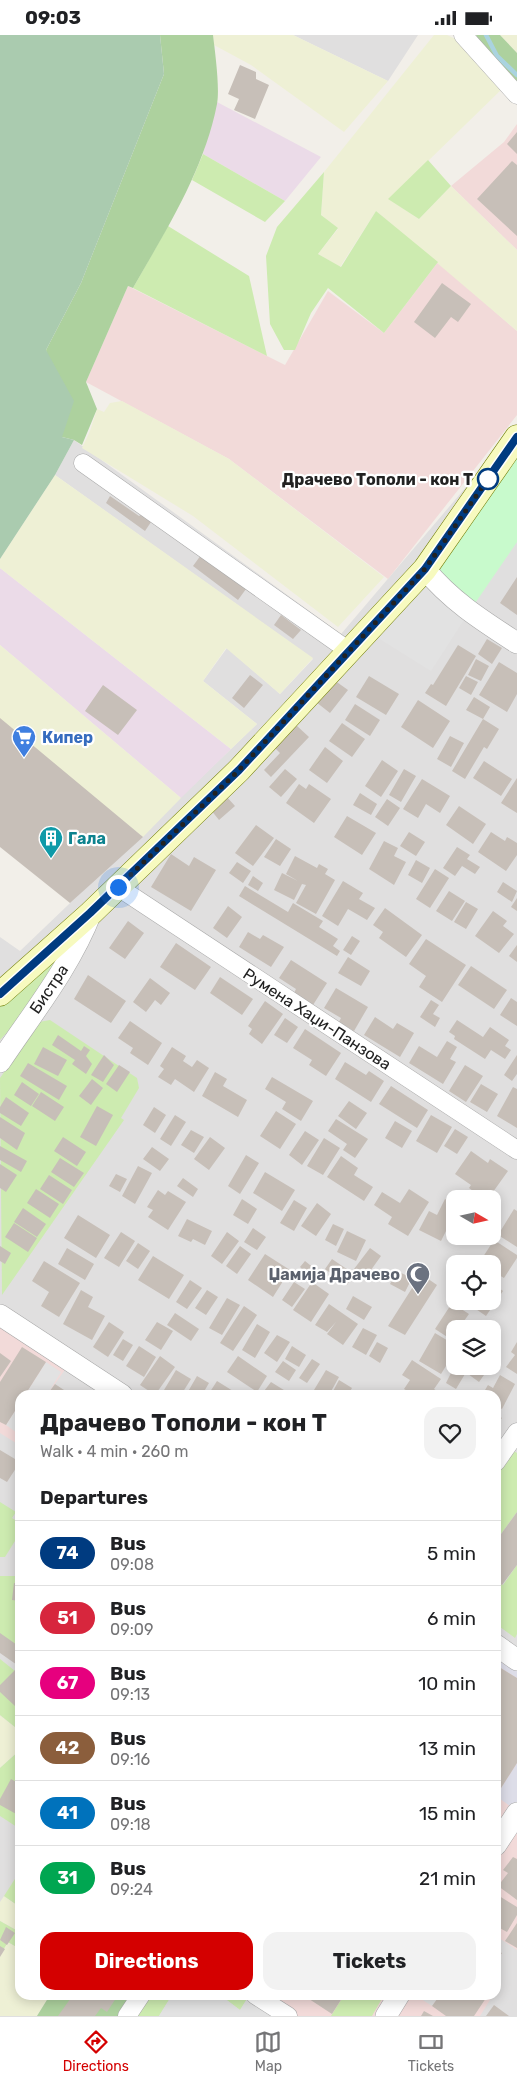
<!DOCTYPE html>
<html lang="en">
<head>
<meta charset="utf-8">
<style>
	:root { --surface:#fff; --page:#f2f2f2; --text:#202124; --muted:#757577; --line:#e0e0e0; --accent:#d40000 }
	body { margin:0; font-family:Rubik,sans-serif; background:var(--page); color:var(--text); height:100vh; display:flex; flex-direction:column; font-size:19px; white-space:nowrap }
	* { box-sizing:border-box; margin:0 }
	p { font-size:16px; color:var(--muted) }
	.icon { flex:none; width:28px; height:28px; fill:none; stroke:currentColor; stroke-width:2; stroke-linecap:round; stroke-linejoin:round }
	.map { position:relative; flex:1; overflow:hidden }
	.sheet { position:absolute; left:15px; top:1355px; width:486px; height:610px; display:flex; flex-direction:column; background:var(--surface); border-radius:15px; box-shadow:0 2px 12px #0003 }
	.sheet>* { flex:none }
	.badge { padding:0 10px; border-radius:16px; font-size:18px; line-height:32px }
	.needle { width:32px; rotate:99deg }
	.tools { position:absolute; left:446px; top:1155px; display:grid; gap:10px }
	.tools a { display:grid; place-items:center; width:55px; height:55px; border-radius:10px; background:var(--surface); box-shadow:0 2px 12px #0003; font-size:25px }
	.you { position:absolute; width:25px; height:25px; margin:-12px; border:4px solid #fff; border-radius:50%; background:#1a73e8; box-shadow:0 0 0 8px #1a73e833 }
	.map>.badge { position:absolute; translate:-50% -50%; box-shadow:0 0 0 2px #fff }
	h2 { padding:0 25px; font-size:19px; line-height:45px }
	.round { display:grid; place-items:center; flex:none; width:52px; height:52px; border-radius:15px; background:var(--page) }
	.overview { display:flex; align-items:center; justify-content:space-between; height:85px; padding:0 25px }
	h1 { font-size:24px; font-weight:700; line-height:38px }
	.button { display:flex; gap:10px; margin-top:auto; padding:10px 25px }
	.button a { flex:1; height:58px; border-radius:15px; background:var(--accent); color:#fff; font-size:20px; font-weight:700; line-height:58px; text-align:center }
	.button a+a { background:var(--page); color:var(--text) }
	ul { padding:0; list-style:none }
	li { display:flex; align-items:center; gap:15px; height:65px; padding:0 25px; border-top:1px solid var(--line) }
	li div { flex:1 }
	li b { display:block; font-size:19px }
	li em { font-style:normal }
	li .badge { min-width:55px; font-weight:700; text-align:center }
	.status { display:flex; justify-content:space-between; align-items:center; height:35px; padding:0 25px; background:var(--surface); direction:ltr }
	.status svg { height:14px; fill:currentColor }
	.tab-bar { display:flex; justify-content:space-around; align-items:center; height:70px; border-top:1px solid var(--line); background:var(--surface); font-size:14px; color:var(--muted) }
	.tab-bar a { display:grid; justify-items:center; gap:2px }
	.tab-bar .active { color:var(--accent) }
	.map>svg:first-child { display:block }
	.residential { fill:#e0dfdf; fill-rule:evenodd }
	.commercial { fill:#f2dad9 }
	.industrial { fill:#ebdbe8 }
	.farmland { fill:#eef0d5 }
	.grass { fill:#cdebb0 }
	.forest { fill:#add19e }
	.cemetery { fill:#aacbaf }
	.park { fill:#c8facc }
	.parking { fill:#e2e2e2 }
	.plaza { fill:#dddde8 }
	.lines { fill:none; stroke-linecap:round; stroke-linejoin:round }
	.stream { stroke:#aad3df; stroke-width:4.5 }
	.building { fill:#c7bfb8 }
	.minor-casing { stroke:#a9a9a9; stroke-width:19 }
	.tertiary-casing { stroke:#a9a9a9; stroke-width:22 }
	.secondary-casing { stroke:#707d05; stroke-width:25 }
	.minor { stroke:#fff; stroke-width:18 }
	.tertiary { stroke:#fff; stroke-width:21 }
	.secondary { stroke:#f7fabf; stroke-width:24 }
	.line-casing { stroke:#fff; stroke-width:11 }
	.line { stroke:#003b80; stroke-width:8 }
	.walk { stroke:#222; stroke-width:5; stroke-dasharray:0 9 }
	.stop-dot { fill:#fff; stroke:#003b80; stroke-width:2.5 }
	.labels { text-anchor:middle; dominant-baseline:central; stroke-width:4.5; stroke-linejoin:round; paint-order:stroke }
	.stop-label { font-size:16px; font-weight:bold; fill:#222; stroke:#fff; text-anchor:end }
	.shop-label { font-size:16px; font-weight:bold; fill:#366cbe; stroke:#fff; text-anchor:start }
	.culture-label { font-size:16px; font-weight:bold; fill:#0d838f; stroke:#fff; text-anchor:start }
	.street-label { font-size:16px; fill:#222; stroke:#fff }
	.worship-label { font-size:16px; font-weight:bold; fill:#5b616d; stroke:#fff; text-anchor:end }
</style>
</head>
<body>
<div class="status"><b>09:03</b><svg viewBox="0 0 49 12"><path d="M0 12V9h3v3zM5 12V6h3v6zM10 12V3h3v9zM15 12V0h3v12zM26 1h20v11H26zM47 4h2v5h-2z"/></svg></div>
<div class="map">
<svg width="517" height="1981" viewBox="0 0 517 1981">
	<rect width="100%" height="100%" fill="#f2efe9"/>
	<!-- residential -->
	<path class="residential" d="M293 0H418L388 46Z
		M517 392V1981H0V902L20 916 257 689 203 646 227 613 280 659 313 624 55 440 74 405 341 599ZM455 1164H492V1201H455ZM455 1229H492V1266H455ZM455 1294H492V1331H455ZM20 1360H496V1960H20Z"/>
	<!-- commercial -->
	<path class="commercial" d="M517 89V215L451 151 504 107Z
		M438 227 517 296V380L388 544 229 424 86 347 128 251 285 330 328 256 384 298Z
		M0 1287 71 1326 47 1360H20V1402L16 1408 0 1398Z
		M496 1610 517 1625V1915L496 1901Z
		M256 1960H493L480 1981H288Z"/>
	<!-- industrial -->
	<path class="industrial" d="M217 67 321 122 285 166 203 119Z
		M0 533 231 714 181 763 0 610Z"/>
	<!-- farmland -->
	<path class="farmland" d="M213 0H293L388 46 344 97 251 30 214 10Z
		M434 0H447L466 9 503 53 389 164 419 184 451 151 517 215V296L376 176 340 232 318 219 338 194 321 180 324 137Z
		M500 0H517V18Z
		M122 366 229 424 384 542 338 592 193 481 82 413 90 396 97 374 104 377 110 368Z
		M55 440 313 623 280 659 226 613 203 646 257 689 231 714 0 533V524Z
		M0 610 181 763 143 802 0 687Z
		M0 1680 20 1696V1715L0 1733Z
		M4 1861 20 1872V1890L16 1895 0 1886V1867Z
		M8 1907 20 1914V1960H50L37 1981H0V1919Z"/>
	<!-- grass -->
	<path class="grass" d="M203 119 285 166 265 187 192 145Z
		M428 125 451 151 419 184 388 164Z
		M324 137 321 180 338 193 318 219 341 232 376 176 438 227 384 298 328 253 311 278 295 315H284L270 289 266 221 277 192Z
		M168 191 249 241 267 321 133 253Z
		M69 907 13 991 0 1005V971Z
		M50 985 137 1043 139 1053 121 1083 124 1085 2 1260 0 1043 39 987Z
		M507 1411 517 1418V1477L496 1506V1427Z
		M0 1467 16 1477 12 1483 20 1488V1498L5 1522H0Z
		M517 1530V1599L515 1603 496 1589V1546L503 1550Z
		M0 1541H20V1631L0 1614Z
		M0 1624 20 1640V1696L0 1680Z
		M20 1715V1794L0 1781V1733Z
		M20 1836V1872L4 1861Z
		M0 1886 16 1895 20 1890V1914L8 1907 0 1920Z
		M148 1960H172L159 1981H133Z
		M220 1960H242L247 1964 240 1975Z
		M344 1960H384L372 1981H331Z"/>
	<!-- forest -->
	<path class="forest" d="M160 0H213C215 17 220 53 217 69 204 136 166 195 133 253L128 251 86 347 97 374 82 410 74 405 62 402 46 315 81 248 164 39Z
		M476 0H500L517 18V49L491 26Z
		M50 1960H137L124 1981H37Z"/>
	<!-- cemetery -->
	<path class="cemetery" d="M0 0H160L164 39 81 248 46 315 74 366 62 402 74 405 55 440 0 524Z"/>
	<!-- park -->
	<path class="park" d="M517 401V507L469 577 425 534Z"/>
	<!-- parking -->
	<path class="parking" d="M425 534 469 577 431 636 367 596Z
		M46 1327 61 1337 47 1360H25Z
		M20 1368V1400L6 1390Z
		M172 1960H220L240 1975 247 1964 273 1981H159Z
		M415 1960H440L432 1971Z"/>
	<!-- plaza -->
	<path class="plaza" d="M496 1610 517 1625V1643L496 1630Z
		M517 1728V1776L496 1761Z"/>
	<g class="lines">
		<!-- stream -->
		<path class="stream" d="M486 0 497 21 517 40"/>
	</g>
	<!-- building -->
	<path class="building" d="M240 30 256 37V44L269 50 255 84 234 75 239 64 228 59Z
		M517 97V119L507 109Z
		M512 126 517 130V201L477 164Z
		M442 248 471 269 458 287 451 282 435 303 414 287Z
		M110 461 139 481 144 478 153 484 145 496 106 468Z
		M201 520 246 554 238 565 193 531Z
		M517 542V580L500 568Z
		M281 580 301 595 293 604 274 590Z
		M487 604 502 613 492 629 478 619Z
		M458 610 476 621 446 671 425 658 431 649 433 650Z
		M476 624 489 631 481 646 468 640Z
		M499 627 517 638V659L507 677 479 660Z
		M250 640 263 650 244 673 232 663Z
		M369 641 399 659 386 680 356 662Z
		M466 641 478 647 471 660 459 653Z
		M334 645 348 655 330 678 316 667Z
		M103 650 137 675 118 700 85 676Z
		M474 662 490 672 483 684 499 694 487 714 484 712 465 744 452 736 483 684 466 675Z
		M418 665 450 686 433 713 401 692Z
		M355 669 380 685 370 701 345 685Z
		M0 683 143 802 70 868 0 812Z
		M342 688 365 704 352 722 329 706Z
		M296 690 309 702 271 742 264 735 280 718 275 713Z
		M450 701 464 708 451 732 437 724Z
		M325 712 343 726 327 748 309 735Z
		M382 725 398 736 381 762 365 751Z
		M484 726 512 744 501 761 473 743Z
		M285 734 297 744 281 762 269 752Z
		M404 734 416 741 401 767 389 760Z
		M517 743V778L501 768Z
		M422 744 450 761 440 778 426 769 418 783 403 774Z
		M299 749 306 754 309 749 331 764 314 788 286 768Z
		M360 758 377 769 371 780 353 770Z
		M226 761 235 771 219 785 211 775Z
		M387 764 400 773 388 791 375 782Z
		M459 771 486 789 473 809 446 790Z
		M347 781 376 798 362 820 334 802Z
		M256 790 274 803 253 831 235 818Z
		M409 797 425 807 416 821 400 811Z
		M491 797 505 806 507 802 517 808V820L506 836 478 817Z
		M276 804 291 814 280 831 264 822Z
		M384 806 398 813 394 821 406 827 394 850 369 834Z
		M457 812 470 820 467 824 480 832 475 839 462 831 455 841 443 833Z
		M171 819 189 831 194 822 216 835 191 876 151 852Z
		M295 821 317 833 319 829 328 834 325 839 335 845 316 879 296 868 306 850 302 849 294 865 274 855 282 838 298 846 286 839Z
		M416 825 430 833 422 848 408 840Z
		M237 827 251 836 243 848 229 838Z
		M435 834 449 843 430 873 416 864Z
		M253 841 263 848 258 856 248 850Z
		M343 846 363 858 359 864 375 873 367 885 348 874 338 891 322 881Z
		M503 847 517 856 512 867 497 857Z
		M245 851 288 877 293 868 323 886 319 892 338 904 333 911 340 916 337 921 239 861Z
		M449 856 465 866 452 886 436 876Z
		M517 863V876L511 872Z
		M466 867 478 874 466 894 454 887Z
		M228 871 242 882 227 903 213 893Z
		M385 873 422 900 406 922 379 903 383 897 373 890Z
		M493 876 507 886 503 891 514 899 499 918 475 901Z
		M128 886 144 898 125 924 109 913Z
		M248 897 260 904 263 900 284 912 271 932 239 912Z
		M352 901 360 906 351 920 343 915Z
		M426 904 466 930 442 967 419 952 426 941 409 929Z
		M176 908 211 932 195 955 160 932Z
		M517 910V927L509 921Z
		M348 922 370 936 361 951 338 938Z
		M291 925 327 948 313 970 294 958 296 954 279 943Z
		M471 931 507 955 494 974 458 950Z
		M88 940 126 966 111 988 74 964Z
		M220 942 253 964 242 980 210 958Z
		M150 943 170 958 161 970 155 965 146 977 133 967Z
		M336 953 368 972 354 996 339 987 341 983 324 973Z
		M511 963 517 967V991L500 980Z
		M431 965 439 970 433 979 440 983 435 992 420 982Z
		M265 966 283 979 262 1009 249 999 252 994 248 991Z
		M375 982 393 994 397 988 414 998 400 1022 364 1000Z
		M285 983 298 992 287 1008 274 1000Z
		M457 985 483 1002 490 992 509 1005 505 1011 511 1015 505 1024 491 1015 485 1024 454 1004 455 1001 449 997Z
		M130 986 162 1008 148 1030 130 1018 133 1013 118 1003Z
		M305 994 341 1018 326 1041 309 1030 312 1025 293 1013Z
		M58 1000 81 1016 84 1011 90 1015 86 1021 92 1029 86 1039 72 1029 75 1025 52 1010Z
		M447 1006 457 1012 450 1024 456 1027 443 1049 409 1028 419 1011 437 1022Z
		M43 1012 67 1025 58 1041 34 1029Z
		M172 1012 186 1021 183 1026 192 1032 197 1025 209 1033 194 1057 175 1044 171 1050 158 1042 164 1034 160 1031Z
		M104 1020 114 1030 103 1047 91 1040Z
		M517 1020V1039L512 1046 504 1040Z
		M345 1027 366 1040 369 1036 384 1046 371 1067 335 1044Z
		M28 1028 67 1051 59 1065 20 1041Z
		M119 1030 130 1037 117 1057 106 1049Z
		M465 1030 483 1041 466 1067 449 1056Z
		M215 1037 227 1044 223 1051 247 1065 238 1082 202 1061Z
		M272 1042 313 1066 301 1086 282 1074 286 1067 265 1054Z
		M92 1044 103 1053 91 1070 79 1061Z
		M22 1047 39 1059 31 1071 14 1060Z
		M481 1049 498 1059 487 1077 470 1067Z
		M391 1051 428 1075 417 1093 379 1069Z
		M513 1052 517 1054V1093L497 1081Z
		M41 1057 64 1072 55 1086 32 1071Z
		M6 1062 29 1078 21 1091 0 1078V1072Z
		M349 1066 367 1078 356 1094 338 1081Z
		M97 1071 113 1080 96 1111 80 1102Z
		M154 1072 166 1080 155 1098 143 1090Z
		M276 1076 296 1089 280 1114 260 1101Z
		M175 1080 186 1087 171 1111 160 1104Z
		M431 1080 452 1092 437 1118 416 1106Z
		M0 1082 25 1098 17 1115 0 1103Z
		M336 1084 368 1104 355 1123 343 1115 347 1109 328 1096Z
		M395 1086 412 1096 402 1113 385 1103Z
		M455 1094 468 1102 457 1119 444 1111Z
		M191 1095 204 1102 194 1118 181 1110Z
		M305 1096 319 1105 302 1130 289 1120Z
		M63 1102 86 1117 77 1131 54 1116Z
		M210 1102 225 1113 209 1135 194 1124Z
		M324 1103 340 1113 323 1140 307 1131Z
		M0 1111 27 1126 21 1137 0 1125Z
		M152 1112 169 1124 160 1136 143 1124Z
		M471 1116 488 1128 490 1124 508 1136 488 1164H484L469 1153 471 1150 455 1139Z
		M246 1120 259 1128 240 1159 228 1151Z
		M341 1121 358 1133 354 1140 373 1152 364 1166 327 1142Z
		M60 1123 84 1138 74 1152 51 1137Z
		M0 1129 17 1140 6 1157 0 1153Z
		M138 1131 152 1138 135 1169 122 1161Z
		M265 1137 295 1155 282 1176 253 1158Z
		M116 1139 127 1144 120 1157 109 1151Z
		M49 1140 72 1155 63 1169 40 1154Z
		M183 1143 198 1154 193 1162 177 1151Z
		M36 1154 59 1169 50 1183 27 1168Z
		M409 1154 429 1167 408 1201 388 1189 392 1182 374 1170 382 1157 400 1168Z
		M158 1155 165 1160 168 1156 186 1167 168 1195 148 1182 153 1175 147 1172Z
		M242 1164 257 1174 248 1189 233 1180Z
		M445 1164 455 1169V1178L441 1206 419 1195 429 1176 437 1180Z
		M294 1165 307 1173 294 1196 280 1188Z
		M317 1168 331 1179 316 1201 301 1191Z
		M23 1173 46 1189 37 1202 14 1187Z
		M514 1174 517 1176V1212L498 1200Z
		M78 1180 110 1200 96 1223 64 1203Z
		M187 1184 212 1196 205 1210 193 1204 191 1207 178 1201Z
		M14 1188 37 1203 28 1217 5 1202Z
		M333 1189 344 1194 336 1211 325 1205Z
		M455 1191V1201H471L467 1209 450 1199Z
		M253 1193 266 1202 257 1215 244 1207Z
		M347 1196 366 1205 356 1226 337 1217Z
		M121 1197 135 1206 119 1232 104 1223Z
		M227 1197 239 1206 222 1229 211 1221Z
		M494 1205 517 1220V1223L504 1243 492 1236V1229L479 1228Z
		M138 1208 150 1216 138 1234 126 1226Z
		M0 1211 11 1218 5 1229 0 1226Z
		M240 1211 251 1219 237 1239 226 1231Z
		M67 1213 94 1229 85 1245 58 1229Z
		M370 1213 381 1221 366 1242 354 1234Z
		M265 1219 290 1235 273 1262 248 1245Z
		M153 1221 184 1240 169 1264 138 1245Z
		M332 1224 354 1239 347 1250 325 1234Z
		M44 1226 80 1248 59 1282 41 1271 49 1257 32 1246Z
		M305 1226 320 1238 314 1244 300 1232Z
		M397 1236 412 1243 405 1257 390 1249Z
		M421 1239 437 1250 405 1300 388 1291Z
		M190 1245 202 1253 187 1274 176 1267Z
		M294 1247 305 1254 292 1272 282 1265Z
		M312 1247 329 1259 311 1287 293 1275Z
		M492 1248 503 1256 486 1281 464 1266H492Z
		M81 1255 93 1262 88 1272 105 1281 92 1305 63 1289Z
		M207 1255 218 1262 206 1280 195 1273Z
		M353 1261 372 1272 364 1285 346 1274Z
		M227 1263 240 1270 222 1300 209 1293Z
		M452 1268 469 1279 464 1286 470 1290 468 1294H455V1307L435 1294Z
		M329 1269 358 1289 343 1310 327 1299 336 1287 327 1297 315 1290Z
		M244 1271 257 1280 233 1316 220 1308Z
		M175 1278 199 1294 191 1306 167 1290Z
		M109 1287 124 1297 108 1322 93 1312Z
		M157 1287 173 1296 161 1315 145 1305Z
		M257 1289 270 1297 255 1323 242 1315Z
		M363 1293 377 1300 366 1320 352 1312Z
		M435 1298 455 1310V1325L451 1323 441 1339 419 1326Z
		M277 1300 290 1307 277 1327 264 1318Z
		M123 1304 133 1310 123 1326 113 1320Z
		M377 1307 388 1313 380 1328 369 1321Z
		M517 1307V1339L506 1332 515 1320 511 1317Z
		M492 1308 500 1313 492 1323Z
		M139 1311 156 1322 144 1342 126 1331Z
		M292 1311 306 1320 299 1332 285 1324Z
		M22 1312 46 1327 25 1360H20V1368L6 1390 0 1387V1347Z
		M0 1318 11 1326 0 1342Z
		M160 1321 175 1332 155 1360 140 1350Z
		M238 1321 267 1341 257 1357 227 1337Z
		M312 1324 320 1329 307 1348 299 1343Z
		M412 1325 441 1344 434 1354 443 1360H414L404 1354 410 1345 402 1340Z
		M283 1326 296 1335 289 1346 275 1337Z
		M473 1331 489 1333 479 1347 468 1339Z
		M454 1332 465 1339 456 1354 446 1348Z
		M176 1335 191 1344 181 1360H161Z
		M326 1335 339 1342 329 1360H311Z
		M500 1340 515 1349 502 1374 496 1371V1360H482L488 1350 493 1353Z
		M197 1341 209 1348 202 1360H186Z
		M339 1345 352 1353 348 1360H331Z
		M217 1346 233 1356 231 1360H208Z
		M271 1347 279 1352 292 1360H261Z
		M55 1349 64 1355 61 1360H47Z
		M496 1379 502 1383 496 1391Z
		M0 1415 20 1427 7 1447 0 1443Z
		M517 1477V1530L502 1550 496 1546V1506Z
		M14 1548 20 1549V1566L12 1565Z
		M0 1598 20 1612V1632L0 1618Z
		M496 1630 517 1643V1728L496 1761Z
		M15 1635 20 1640V1666L15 1671 0 1657V1650Z
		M11 1744 20 1749 18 1780 0 1770V1764Z
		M513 1822 517 1824V1865L498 1851 508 1838 503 1835Z
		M496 1859 517 1872V1880L507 1897 496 1891Z
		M517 1888V1913L505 1906Z
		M6 1892 15 1898 7 1910 0 1905Z
		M0 1911 5 1914 0 1922Z
		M496 1915 502 1918 496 1927Z
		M73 1960 84 1961 118 1960 107 1977 101 1973 95 1981H58Z
		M303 1960H344L332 1979Z
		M440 1960H488L474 1981H446L432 1971Z
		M494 1970 509 1981H486Z
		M424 1976 433 1981H421Z"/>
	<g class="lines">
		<!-- minor casing -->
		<g class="minor-casing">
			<path id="minor" d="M463 0 517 60
				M83 428 349 616
				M118 852 517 1115
				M496 1427 517 1397
				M255 1960 288 1981
				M127 1981 141 1960"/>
		</g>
		<!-- tertiary casing -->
		<g class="tertiary-casing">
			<path id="tertiary" d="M425 534C451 566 483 586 517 608
				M0 1027C32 979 70 932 91 878
				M0 1280 122 1360
				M496 1610 517 1625
				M496 1810 517 1778
				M386 1981 399 1960"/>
		</g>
		<!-- secondary casing -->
		<g class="secondary-casing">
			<path id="secondary" d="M0 959 91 878 239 735 425 534 517 402"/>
		</g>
		<!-- minor -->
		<use href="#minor" class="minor"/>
		<!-- tertiary -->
		<use href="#tertiary" class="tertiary"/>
		<!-- secondary -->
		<use href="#secondary" class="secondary"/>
	</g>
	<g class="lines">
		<!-- line casing -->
		<g class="line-casing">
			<path id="line" d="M0 959 90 878 239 735 425 534 517 402"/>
		</g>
		<!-- line -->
		<use href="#line" class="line"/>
		<!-- walk -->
		<path class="walk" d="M118 852 239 735 425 534 488 444"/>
	</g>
	<!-- icons -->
	<defs>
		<g id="supermarket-pin" transform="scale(1.25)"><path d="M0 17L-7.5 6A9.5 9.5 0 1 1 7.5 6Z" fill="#3f7fe0" stroke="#fff"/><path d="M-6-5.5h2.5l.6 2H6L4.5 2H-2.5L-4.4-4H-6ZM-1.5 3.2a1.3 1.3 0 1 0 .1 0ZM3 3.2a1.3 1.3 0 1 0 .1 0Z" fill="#fff"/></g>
		<g id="building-pin" transform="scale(1.25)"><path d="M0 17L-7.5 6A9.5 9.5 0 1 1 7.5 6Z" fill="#0f9aa8" stroke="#fff"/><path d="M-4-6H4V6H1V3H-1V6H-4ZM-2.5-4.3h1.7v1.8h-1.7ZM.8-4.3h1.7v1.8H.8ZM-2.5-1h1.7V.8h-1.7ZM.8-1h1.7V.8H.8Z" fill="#fff"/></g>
		<g id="mosque-pin" transform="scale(1.25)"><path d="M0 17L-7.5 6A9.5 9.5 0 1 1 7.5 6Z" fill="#6b7280" stroke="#fff"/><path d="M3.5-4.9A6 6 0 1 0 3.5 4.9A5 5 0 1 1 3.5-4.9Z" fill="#fff"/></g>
	</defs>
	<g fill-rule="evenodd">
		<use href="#supermarket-pin" x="24" y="702"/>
		<use href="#building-pin" x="51" y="803"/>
		<use href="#mosque-pin" x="418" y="1239"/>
	</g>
	<!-- markers -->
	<circle class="stop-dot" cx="488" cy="444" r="10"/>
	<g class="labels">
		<!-- stop labels -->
		<g class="stop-label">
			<text x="473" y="444">Драчево Тополи - кон Т</text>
		</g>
		<!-- shop labels -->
		<g class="shop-label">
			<text x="42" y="702">Кипер</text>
		</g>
		<!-- culture labels -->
		<g class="culture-label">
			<text x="68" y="803">Гала</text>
		</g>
		<!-- street labels -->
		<g class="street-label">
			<text transform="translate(49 954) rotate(-56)">Бистра</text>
			<text transform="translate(317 984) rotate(33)">Румена Хаџи-Панзова</text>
		</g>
		<!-- worship labels -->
		<g class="worship-label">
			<text x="400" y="1239">Џамија Драчево</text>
		</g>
	</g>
</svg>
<div class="tools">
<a><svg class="needle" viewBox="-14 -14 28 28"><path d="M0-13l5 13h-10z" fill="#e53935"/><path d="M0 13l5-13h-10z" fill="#757577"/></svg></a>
<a><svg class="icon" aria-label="locate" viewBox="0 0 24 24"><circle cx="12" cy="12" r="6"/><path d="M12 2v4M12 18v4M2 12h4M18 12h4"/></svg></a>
<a><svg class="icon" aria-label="layers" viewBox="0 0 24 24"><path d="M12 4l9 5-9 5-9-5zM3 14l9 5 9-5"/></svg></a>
</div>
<div class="you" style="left:118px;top:852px"></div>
<section class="sheet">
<div class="overview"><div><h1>Драчево Тополи - кон Т</h1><p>Walk · 4 min · 260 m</p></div><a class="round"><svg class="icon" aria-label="heart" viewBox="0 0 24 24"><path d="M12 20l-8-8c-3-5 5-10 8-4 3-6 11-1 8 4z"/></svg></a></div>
<h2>Departures</h2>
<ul>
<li><span class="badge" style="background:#003b80;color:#fff">74</span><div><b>Bus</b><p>09:08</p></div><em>5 min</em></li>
<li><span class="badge" style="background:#d7263d;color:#fff">51</span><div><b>Bus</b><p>09:09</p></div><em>6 min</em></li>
<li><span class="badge" style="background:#e6007e;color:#fff">67</span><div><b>Bus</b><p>09:13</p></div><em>10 min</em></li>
<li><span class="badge" style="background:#8b5e3c;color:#fff">42</span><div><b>Bus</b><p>09:16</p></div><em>13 min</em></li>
<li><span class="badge" style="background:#0072bc;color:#fff">41</span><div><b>Bus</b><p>09:18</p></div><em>15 min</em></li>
<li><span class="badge" style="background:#00a651;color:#fff">31</span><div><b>Bus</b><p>09:24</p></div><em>21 min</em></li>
</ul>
<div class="button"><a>Directions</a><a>Tickets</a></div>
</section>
</div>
<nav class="tab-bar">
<a class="active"><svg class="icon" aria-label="directions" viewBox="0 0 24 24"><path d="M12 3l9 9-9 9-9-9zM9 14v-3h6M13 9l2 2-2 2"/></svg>Directions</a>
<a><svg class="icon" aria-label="map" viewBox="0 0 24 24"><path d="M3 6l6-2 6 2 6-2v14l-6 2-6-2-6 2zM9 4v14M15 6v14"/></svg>Map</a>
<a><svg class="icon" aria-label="tickets" viewBox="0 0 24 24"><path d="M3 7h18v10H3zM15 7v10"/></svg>Tickets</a>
</nav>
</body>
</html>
